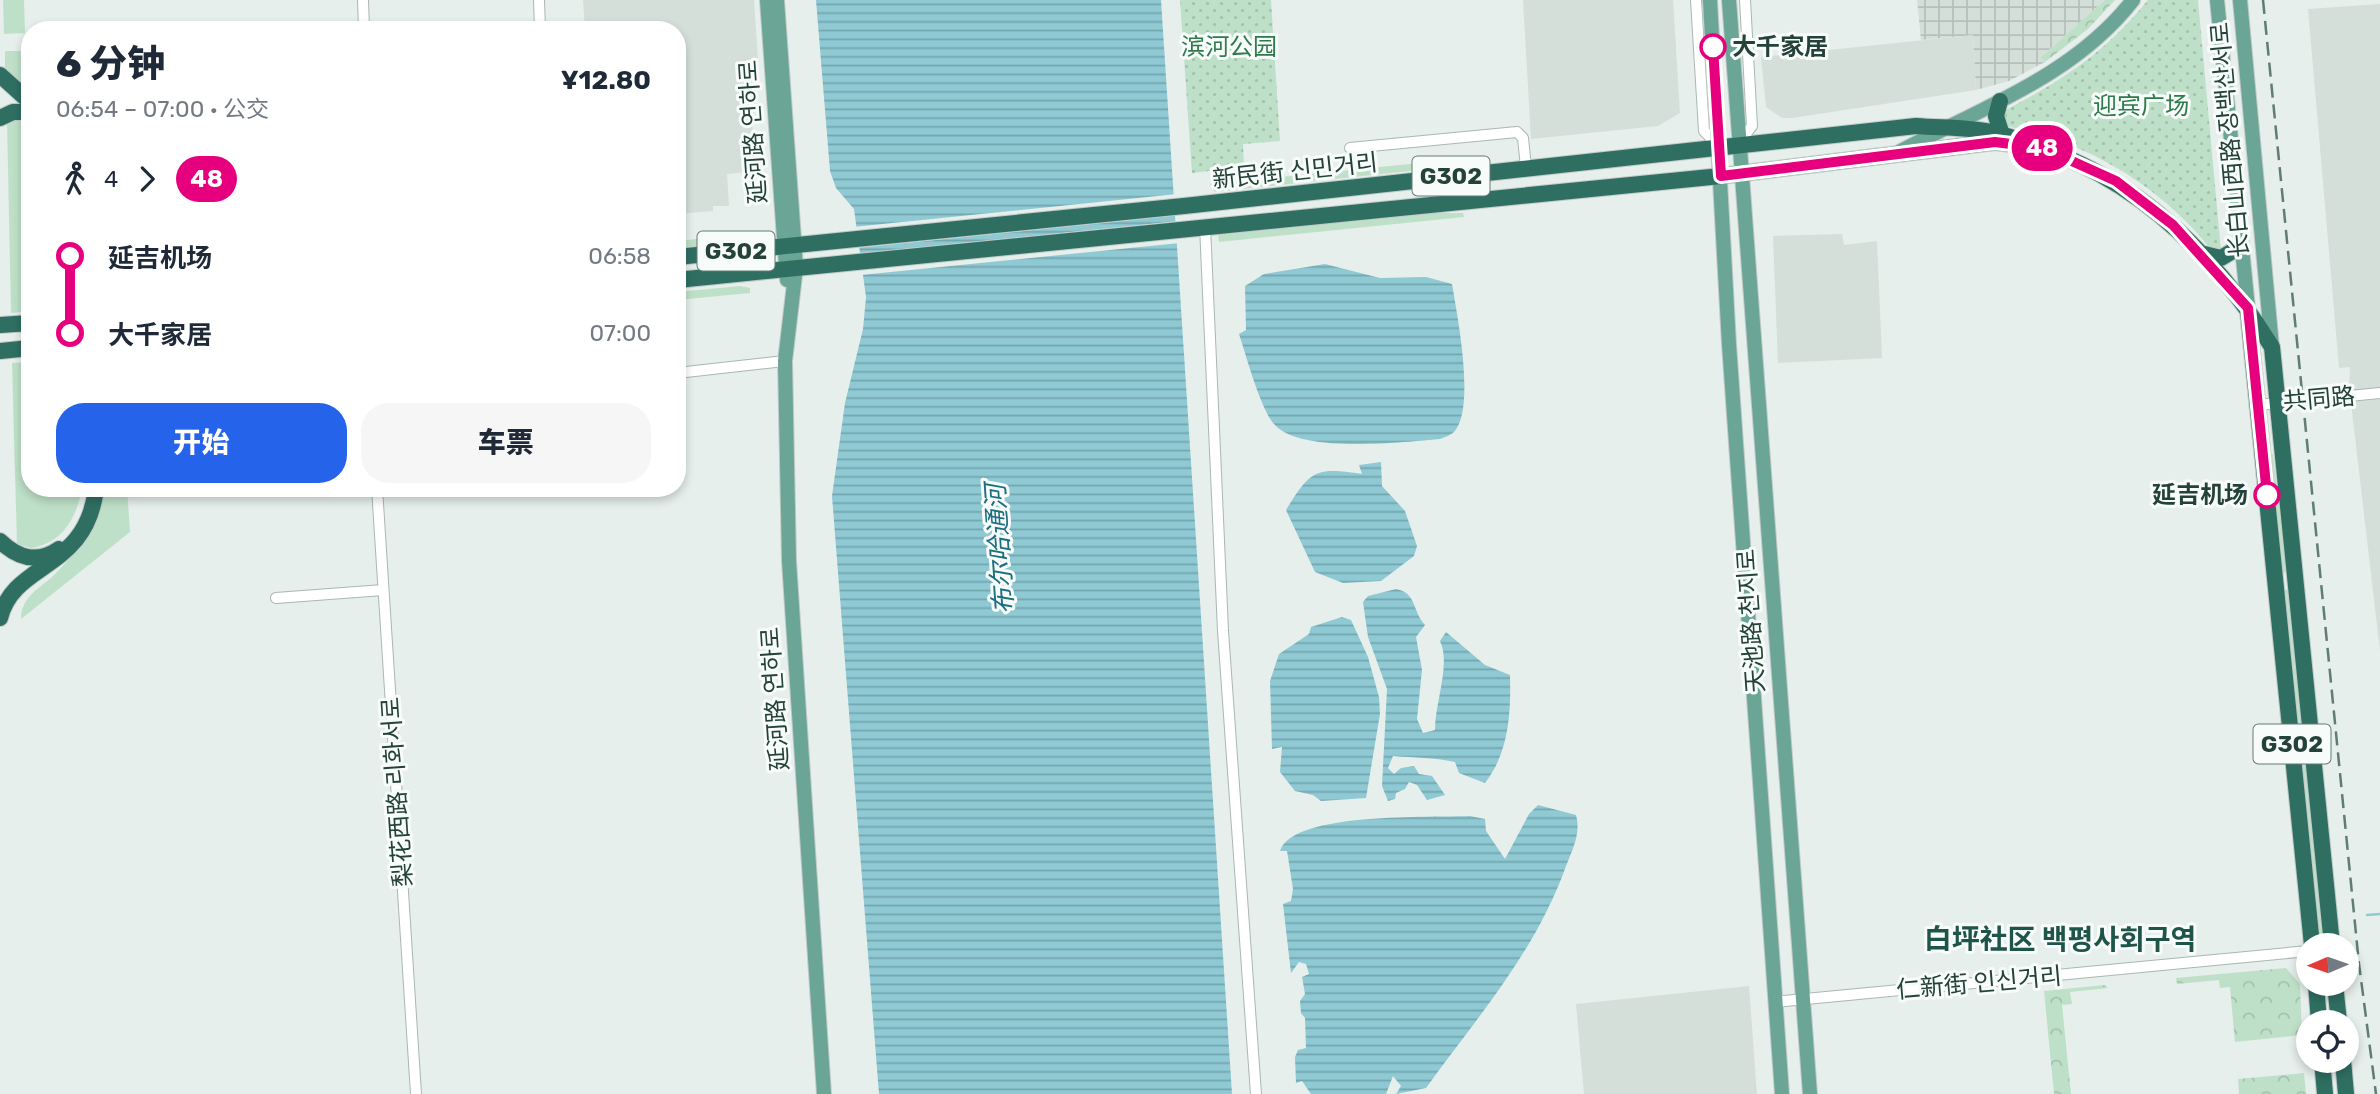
<!DOCTYPE html>
<html lang="zh">
<head>
<meta charset="utf-8">
<style>
	:root { --surface:#fff; --page:#f6f6f7; --text:#1f2937; --muted:#747a83; --accent:#2563eb }
	body { margin:0; font-family:Rubik,"Noto Sans SC","Noto Sans KR",sans-serif; background:var(--page); color:var(--text); height:100vh; display:flex; flex-direction:column; font-size:26px; white-space:nowrap }
	* { box-sizing:border-box; margin:0 }
	p { font-size:23px; color:var(--muted) }
	.icon { flex:none; width:38px; height:38px; fill:none; stroke:currentColor; stroke-width:2; stroke-linecap:round; stroke-linejoin:round }
	.map { position:relative; flex:1; overflow:hidden }
	.sheet { position:absolute; left:21px; top:21px; width:665px; height:476px; display:flex; flex-direction:column; background:var(--surface); border-radius:28px; box-shadow:0 4px 10px #0003 }
	.sheet>* { flex:none }
	.badge { padding:0 14px; border-radius:23px; font-size:24px; line-height:46px }
	.needle { width:46px; rotate:268deg }
	.tools { position:absolute; left:2296px; top:933px; display:grid; gap:14px }
	.tools a { display:grid; place-items:center; width:63px; height:63px; border-radius:50%; background:var(--surface); box-shadow:0 4px 10px #0003; font-size:35px }
	.map>.badge { position:absolute; translate:-50% -50%; box-shadow:0 0 0 4px #fff }
	.legs { display:flex; align-items:center; gap:10px; height:77px; padding:0 35px; font-size:23px }
	.legs p { margin-inline-start:auto }
	.headline { display:flex; align-items:center; justify-content:space-between; height:119px; padding:0 35px }
	h1 { font-size:38px; font-weight:800; line-height:52px }
	.cta { display:flex; gap:14px; margin-top:auto; padding:14px 35px }
	.cta a { flex:1; height:80px; border-radius:28px; background:var(--accent); color:#fff; font-size:28px; font-weight:800; line-height:80px; text-align:center }
	.cta a+a { background:var(--page); color:var(--text) }
	ul { padding:0 35px; list-style:none }
	li { display:flex; align-items:center; gap:24px; height:77px; font-size:26px }
	li i { display:grid; place-items:center; width:10px; height:100%; margin:0 9px; background:currentColor }
	li i::after { content:''; width:18px; height:18px; margin:-9px; border:5px solid; border-radius:50%; background:var(--surface) }
	li p { margin-inline-start:auto }
	li:first-child i { background:linear-gradient(#0000 50%,currentColor 0) }
	li:last-child i { background:linear-gradient(currentColor 50%,#0000 0) }
	.map>svg:first-child { display:block }
	.built { fill:#d4dfda }
	.industrial { fill:url(#industrial-grid) }
	.grass { fill:#bfe0c8 }
	.forest { fill:url(#forest-crowns) }
	.park { fill:url(#park-dots) }
	.water { fill:url(#water-rules) }
	.pier { fill:#e6efeb }
	.lines { fill:none; stroke-linecap:round; stroke-linejoin:round }
	.stream { stroke:#8ec9d4; stroke-width:2.5 }
	.minor-casing { stroke:#a8b8b2; stroke-width:12 }
	.major-casing { stroke:#c2cac8; stroke-width:16 }
	.highway-casing { stroke:#c2cac8; stroke-width:18 }
	.minor { stroke:#fff; stroke-width:10 }
	.major { stroke:#6aa596; stroke-width:14 }
	.highway { stroke:#2f6f62; stroke-width:16 }
	.rail { stroke:#5f7d75; stroke-width:2.5; stroke-dasharray:14 7; stroke-linecap:butt }
	.line-1-casing { stroke:#fff; stroke-width:16 }
	.line-1 { stroke:#e6007e; stroke-width:10 }
	.stop-1-dot { fill:#fff; stroke:#e6007e; stroke-width:3.5 }
	.labels { text-anchor:middle; dominant-baseline:central; stroke-width:6; stroke-linejoin:round; paint-order:stroke }
	.shield { fill:#f7fbf9; stroke:#637a73; stroke-width:2 }
	.shield-label { font-size:23px; font-weight:bold; fill:#24423a }
	.park-label { font-size:24px; fill:#2d7a4b; stroke:#f7fbf9 }
	.stop-label { font-size:24px; font-weight:bold; fill:#24423a; stroke:#f7fbf9; text-anchor:start }
	.street-label { font-size:24px; fill:#24423a; stroke:#f7fbf9 }
	.water-label { font-size:26px; font-style:italic; fill:#1c6f80; stroke:#f7fbf9 }
	.quarter-label { font-size:28px; font-weight:bold; fill:#1f5548; stroke:#f7fbf9 }
</style>
</head>
<body>
<div class="map">
<svg width="2380" height="1094" viewBox="0 0 2380 1094">
	<defs>
		<pattern id="industrial-grid" width="8" height="8" patternUnits="userSpaceOnUse" patternTransform="scale(1.75)"><rect width="8" height="8" fill="#d4dfda"/><path d="M0 4h8M4 0v8" fill="none" stroke="#b6c1bc"/></pattern>
		<pattern id="forest-crowns" width="20" height="18" patternUnits="userSpaceOnUse" patternTransform="scale(1.75)"><rect width="20" height="18" fill="#bfe0c8"/><path d="M2 6a3 3 0 1 1 6 0M12 15a3 3 0 1 1 6 0" fill="none" stroke="#a4c1ad"/></pattern>
		<pattern id="park-dots" width="8" height="8" patternUnits="userSpaceOnUse" patternTransform="scale(1.75)"><rect width="8" height="8" fill="#bfe0c8"/><path d="M2 2h.1M6 6h.1" fill="none" stroke="#a4c1ad" stroke-width="1.8" stroke-linecap="round"/></pattern>
		<pattern id="water-rules" width="6" height="5" patternUnits="userSpaceOnUse" patternTransform="scale(1.75)"><rect width="6" height="5" fill="#8ec9d4"/><path d="M0 2.5h6" fill="none" stroke="#74a5ad"/></pattern>
	</defs>
	<rect width="100%" height="100%" fill="#e6efeb"/>
	<!-- built -->
	<path class="built" d="M583 0H754L759 75 752 123 756 171 727 174 729 206H713V211L677 214V30H585Z
		M1523 0H1673L1680 113 1658 126 1531 139Z
		M2380 4V651L2349 386 2350 367 2339 368 2308 9Z
		M1973 35 1976 90 1792 118H1782L1766 107 1761 57Z
		M1842 234 1844 245 1877 241 1882 358 1778 363 1773 236Z
		M1749 986 1757 1094H1584L1576 1004Z"/>
	<!-- industrial -->
	<path class="industrial" d="M1917 0H2105L2042 56 2045 62 2009 81 1976 90 1973 35 1921 40Z"/>
	<!-- grass -->
	<path class="grass" d="M3 0H24L25 33 4 34Z
		M5 51H30V95L5 72Z
		M15 118 30 119V311L11 313 7 121Z
		M1460 159 1461 163 1428 169 1215 192 1210 184Z
		M1425 213H1463L1464 217 1219 242 1218 235Z
		M747 234V241L677 248V241Z
		M740 286 750 288V293L677 300V292Z
		M30 362V488H82C77 517 63 543 31 548L17 544 12 363Z
		M2273 454 2287 570 2284 573 2281 571 2270 456Z
		M101 488H127L130 532 21 619C21 598 38 589 52 577 82 549 89 526 101 488Z
		M2284 589 2289 591 2324 945H2319Z"/>
	<!-- forest -->
	<path class="forest" d="M2105 0H2115L2088 29 2045 62 2041 57Z
		M2286 968 2300 984 2302 1035 2235 1042 2230 987 2220 988 2219 980 2177 984 2176 978Z
		M2105 985 2108 988 2070 992 2072 1004 2062 1005 2071 1094H2054L2044 991Z
		M2304 1073 2306 1094H2239L2238 1079Z"/>
	<!-- park -->
	<path class="park" d="M1180 0H1271L1280 141 1243 144 1244 167 1192 173Z
		M2148 0H2198L2221 251H2212C2171 198 2111 157 2048 137 2034 132 2019 130 2005 125L2003 118 2006 110C2066 78 2104 53 2148 0Z"/>
	<!-- water -->
	<path class="water" d="M816 0H1161L1232 1094H879L832 496 845 403 863 329 866 297 854 209 836 188 830 171Z
		M1325 264 1380 278 1426 277 1452 284C1457 314 1476 409 1454 432 1451 435 1445 437 1440 439 1403 442 1301 454 1275 425 1261 411 1246 355 1239 334L1246 330 1245 286 1264 274Z
		M1381 462 1382 486 1405 511 1417 546 1414 556 1381 581 1343 583 1315 572 1286 510C1311 470 1315 467 1362 474L1359 465Z
		M1396 589C1417 593 1412 611 1425 625L1416 637 1422 670 1417 719 1423 733 1435 730C1435 702 1451 664 1440 641L1446 632 1485 665 1510 675C1511 713 1509 752 1485 783L1459 773 1455 762C1433 757 1414 758 1393 756L1388 768 1394 774 1401 768 1414 766 1419 774 1432 776 1445 795 1427 800 1417 785 1409 782 1405 789 1396 793 1395 799 1388 801 1382 786 1387 689 1368 637 1363 602 1368 596Z
		M1342 617 1351 620 1368 657 1379 697 1380 714 1366 798 1321 801 1313 795 1295 791 1280 772 1282 747 1272 749 1270 681 1279 654 1309 634 1311 627Z
		M1538 805 1576 815C1581 833 1573 848 1566 866 1536 951 1478 1016 1426 1088L1396 1094 1401 1086 1393 1076 1386 1094H1311L1302 1081 1296 1083 1295 1057 1298 1050 1306 1048 1305 1018 1301 1013 1300 1001 1305 994 1302 977 1309 974 1306 964 1299 962 1291 973 1283 904 1291 901 1293 889 1287 851H1280C1293 811 1433 818 1470 816L1485 819 1486 831 1505 859 1529 814Z"/>
	<!-- pier -->
	<path class="pier" d="M1177 194 1179 215 856 248 853 227Z
		M1179 221 1180 243 861 275 857 254Z"/>
	<g class="lines">
		<!-- stream -->
		<path class="stream" d="M2367 915 2380 914"/>
		<!-- minor casing -->
		<g class="minor-casing">
			<path id="minor" d="M363 0 364 30
				M539 0 540 30
				M1696 0 1704 131 1719 146
				M1738 144 1752 126 1745 0
				M1350 148 1517 132 1523 138 1526 167
				M1205 226 1223 631 1256 1094
				M677 373 785 361
				M2258 405 2380 393
				M377 488 416 1094
				M276 598 383 590
				M1774 1002 2308 951"/>
		</g>
		<!-- major casing -->
		<g class="major-casing">
			<path id="major" d="M767 0 787 280
				M777 0 796 267 785 361 789 561 824 1094
				M1710 0 1729 344 1782 1094
				M1729 0 1810 1094
				M2217 0 2248 308
				M2240 0 2272 347
				M1899 152C1981 108 2074 76 2133 0"/>
		</g>
		<!-- highway casing -->
		<g class="highway-casing">
			<path id="highway" d="M0 75 30 102
				M2000 101 1996 116 2002 135
				M0 118 13 112H30
				M2200 253 2221 258 2241 246
				M677 257 1184 206 1916 126C1941 128 1966 127 1991 132 2005 134 2018 140 2032 145 2137 178 2215 255 2272 347L2332 945
				M677 280 1721 176 1995 142 2011 144
				M2248 311 2312 945
				M0 325 30 323
				M0 351 30 348
				M0 541C18 558 37 564 59 549
				M0 618C14 561 87 571 96 488
				M2316 984 2319 1022
				M2335 984 2339 1022
				M2322 1060 2325 1094
				M2343 1060 2346 1094"/>
		</g>
		<!-- minor -->
		<use href="#minor" class="minor"/>
		<!-- major -->
		<use href="#major" class="major"/>
		<!-- highway -->
		<use href="#highway" class="highway"/>
		<!-- rail -->
		<path class="rail" d="M2263 0 2359 964 2376 1094"/>
	</g>
	<g class="lines">
		<!-- line-1 casing -->
		<g class="line-1-casing">
			<path id="line-1" d="M1713 47 1721 176 1995 142 2043 148 2116 181 2173 225 2248 308 2267 495"/>
		</g>
		<!-- line-1 -->
		<use href="#line-1" class="line-1"/>
	</g>
	<!-- markers -->
	<g class="stop-1-dot">
		<circle cx="1713" cy="47" r="12"/>
		<circle cx="2267" cy="495" r="12"/>
	</g>
	<g class="labels">
		<!-- shield labels -->
		<g class="shield">
			<rect x="1412.5" y="156.5" width="77" height="39" rx="5"/>
			<rect x="697.5" y="231.5" width="77" height="39" rx="5"/>
			<rect x="2253.5" y="724.5" width="77" height="39" rx="5"/>
		</g>
		<g class="shield-label">
			<text x="1451" y="176">G302</text>
			<text x="736" y="251">G302</text>
			<text x="2292" y="744">G302</text>
		</g>
		<!-- park labels -->
		<g class="park-label">
			<text x="1229" y="47">滨河公园</text>
			<text x="2141" y="106">迎宾广场</text>
		</g>
		<!-- stop labels -->
		<g class="stop-label">
			<text x="1732" y="47">大千家居</text>
			<text x="2248" y="495" text-anchor="end">延吉机场</text>
		</g>
		<!-- street labels -->
		<g class="street-label">
			<text transform="translate(753 132) rotate(-94)">延河路 연하로</text>
			<text transform="translate(2230 140) rotate(-95)">长白山西路 장백산서로</text>
			<text transform="translate(1295 171) rotate(-6)">新民街 신민거리</text>
			<text transform="translate(2319 399) rotate(-5)">共同路</text>
			<text transform="translate(1751 621) rotate(-94)">天池路 천지로</text>
			<text transform="translate(775 699) rotate(-94)">延河路 연하로</text>
			<text transform="translate(397 792) rotate(-94)">梨花西路 리화서로</text>
			<text transform="translate(1979 983) rotate(-5)">仁新街 인신거리</text>
		</g>
		<!-- water labels -->
		<g class="water-label">
			<text transform="translate(1000 549) rotate(-94)">布尔哈通河</text>
		</g>
		<!-- quarter labels -->
		<g class="quarter-label">
			<text x="2060" y="939">白坪社区 백평사회구역</text>
		</g>
	</g>
</svg>
<div class="tools">
<a><svg class="needle" viewBox="-14 -14 28 28"><path d="M0-13l5 13h-10z" fill="#e53935"/><path d="M0 13l5-13h-10z" fill="#747a83"/></svg></a>
<a><svg class="icon" aria-label="locate" viewBox="0 0 24 24"><circle cx="12" cy="12" r="6"/><path d="M12 2v4M12 18v4M2 12h4M18 12h4"/></svg></a>
</div>
<b class="badge" style="left:2042px;top:148px;background:#e6007e;color:#fff">48</b>
<section class="sheet">
<div class="headline"><div><h1>6 分钟</h1><p>06:54 – 07:00 · 公交</p></div><b>¥12.80</b></div>
<div class="legs"><svg class="icon" aria-label="walk" viewBox="0 0 24 24"><circle cx="13" cy="4" r="2"/><path d="M13 8l-2 6 4 7M11 14l-3 7M7 12l3-4h3l4 4"/></svg>4<svg class="icon" aria-label="forward" viewBox="0 0 24 24"><path d="M9 5l7 7-7 7"/></svg><b class="badge" style="background:#e6007e;color:#fff">48</b></div>
<ul>
<li><i style="color:#e6007e"></i><b>延吉机场</b><p>06:58</p></li>
<li><i style="color:#e6007e"></i><b>大千家居</b><p>07:00</p></li>
</ul>
<div class="cta"><a>开始</a><a>车票</a></div>
</section>
</div>
</body>
</html>
